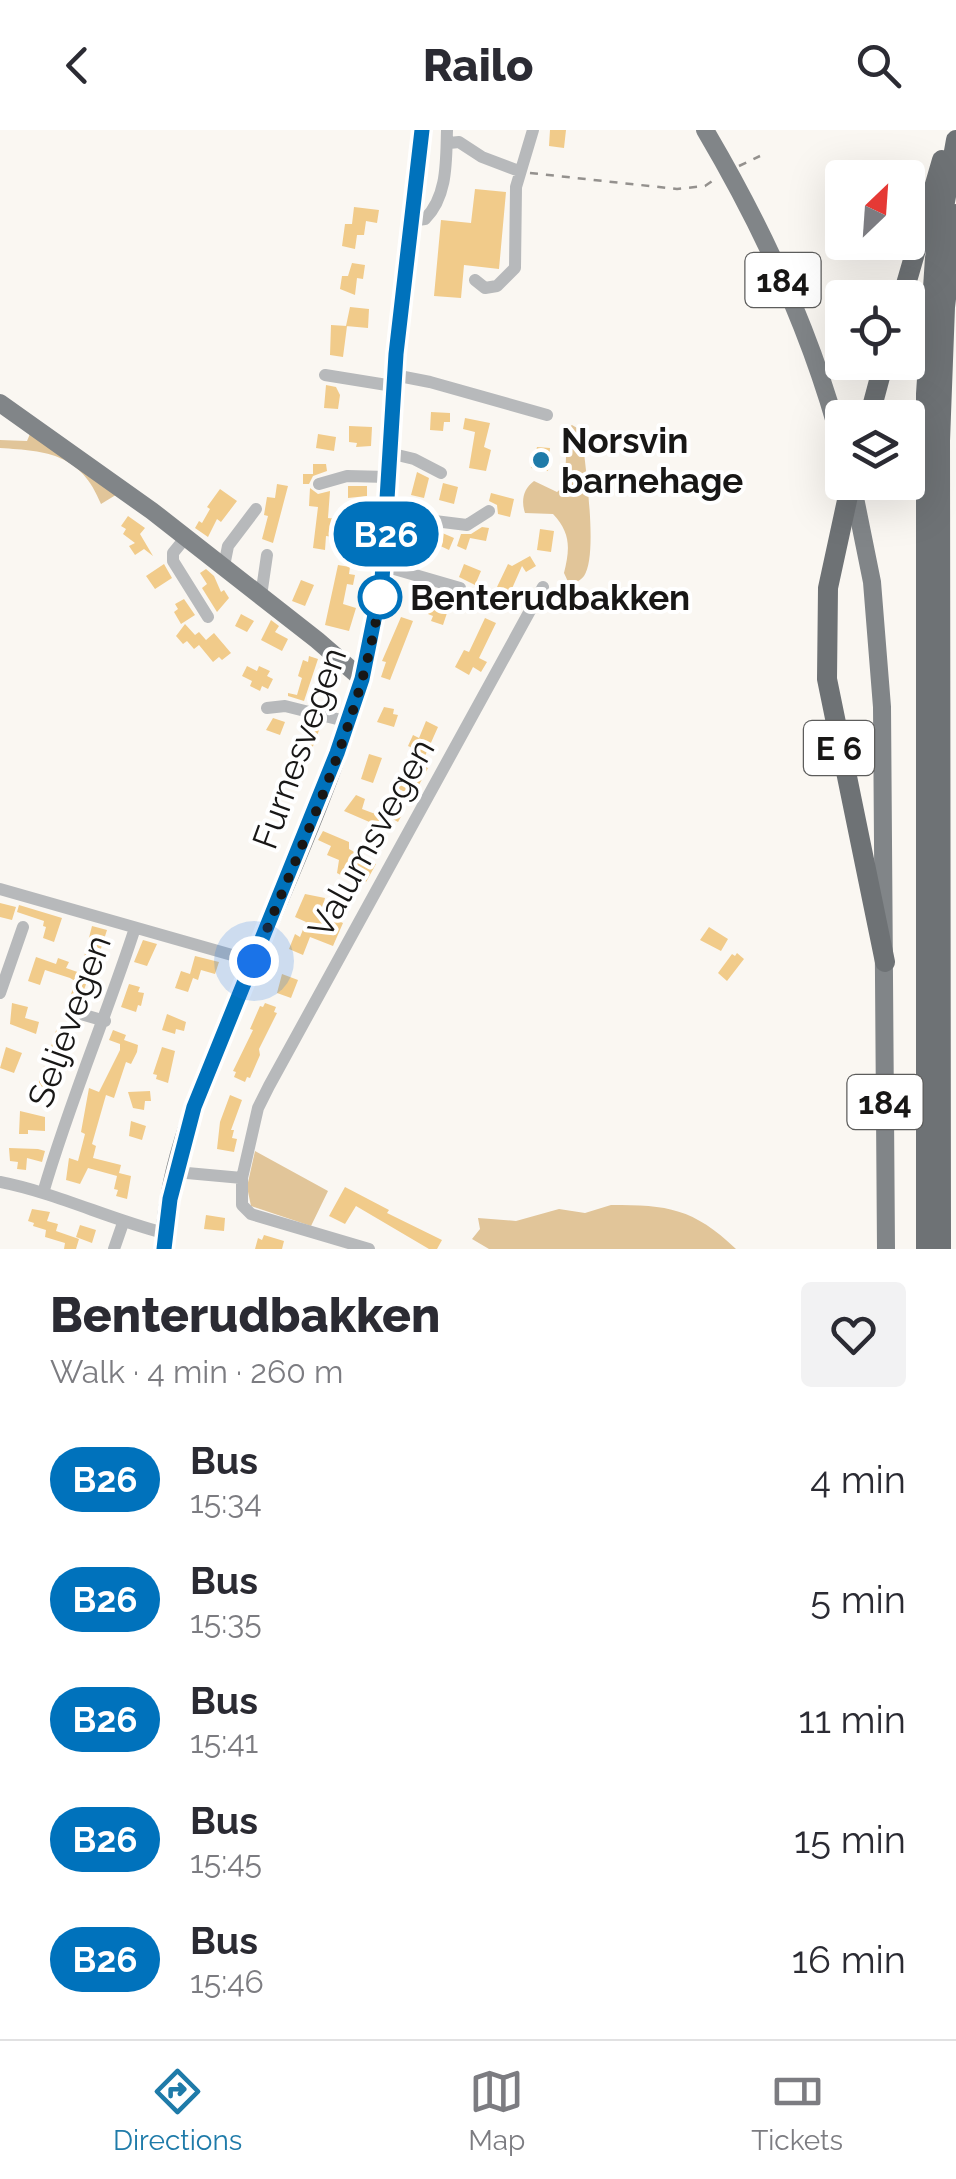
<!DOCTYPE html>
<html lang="en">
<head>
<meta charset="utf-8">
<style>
	:root { --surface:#fff; --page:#f2f2f3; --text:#2b2b33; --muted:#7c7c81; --line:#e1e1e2; --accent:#1f7ba9 }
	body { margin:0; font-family:Raleway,sans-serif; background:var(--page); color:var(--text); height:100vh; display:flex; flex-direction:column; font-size:38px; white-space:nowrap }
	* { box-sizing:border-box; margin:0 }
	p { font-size:32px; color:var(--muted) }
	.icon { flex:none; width:55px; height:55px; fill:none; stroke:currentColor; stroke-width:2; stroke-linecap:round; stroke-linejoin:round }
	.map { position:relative; height:1119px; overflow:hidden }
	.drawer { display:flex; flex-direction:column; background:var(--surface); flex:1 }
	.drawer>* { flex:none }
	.badge { padding:0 20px; border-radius:32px; font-size:35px; line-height:65px }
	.needle { width:65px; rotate:25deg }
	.controls { position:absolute; left:825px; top:30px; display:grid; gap:20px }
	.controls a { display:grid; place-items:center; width:100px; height:100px; border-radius:10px; background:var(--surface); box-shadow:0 10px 40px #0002; font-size:50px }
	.you { position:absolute; width:50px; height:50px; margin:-25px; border:8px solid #fff; border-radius:50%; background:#1a73e8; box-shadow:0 0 0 15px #1a73e833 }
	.map>.badge { position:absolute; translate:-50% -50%; box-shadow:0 0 0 5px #fff }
	.round { display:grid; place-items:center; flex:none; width:105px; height:105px; border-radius:10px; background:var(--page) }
	.summary { display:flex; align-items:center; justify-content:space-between; height:170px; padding:0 50px }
	h1 { font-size:48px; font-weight:800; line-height:75px }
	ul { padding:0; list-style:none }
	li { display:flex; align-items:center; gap:30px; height:120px; padding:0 50px }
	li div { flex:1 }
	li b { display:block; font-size:38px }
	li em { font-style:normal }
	li .badge { min-width:110px; font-weight:700; text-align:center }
	header { display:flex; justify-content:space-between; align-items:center; height:130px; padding:0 50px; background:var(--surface); font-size:45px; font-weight:800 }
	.tabs { display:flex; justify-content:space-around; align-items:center; height:140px; border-top:2px solid var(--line); background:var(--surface); font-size:28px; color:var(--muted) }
	.tabs a { display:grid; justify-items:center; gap:5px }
	.tabs .selected { color:var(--accent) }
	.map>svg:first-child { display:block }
	.green { fill:#e1c599 }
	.building { fill:#f1cb8a }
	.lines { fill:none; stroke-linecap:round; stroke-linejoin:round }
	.path { stroke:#94918e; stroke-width:2.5; stroke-dasharray:8 8; stroke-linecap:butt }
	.minor { stroke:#b7b9bb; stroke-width:12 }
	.major { stroke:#818588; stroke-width:18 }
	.highway { stroke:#6e7275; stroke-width:20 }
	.line-casing { stroke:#fff; stroke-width:22 }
	.line { stroke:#0072bc; stroke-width:15 }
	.walk { stroke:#181716; stroke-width:10; stroke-dasharray:0 18 }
	.poi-dot { fill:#1f7ba9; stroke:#fff; stroke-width:4 }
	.stop-dot { fill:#fff; stroke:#0072bc; stroke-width:5 }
	.labels { text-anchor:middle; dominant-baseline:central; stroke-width:8; stroke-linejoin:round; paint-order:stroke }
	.shield { fill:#fff; stroke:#5d5d5c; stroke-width:2.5 }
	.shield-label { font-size:32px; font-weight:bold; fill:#181716 }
	.poi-label { font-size:35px; font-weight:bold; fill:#181716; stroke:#fff; text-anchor:start }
	.stop-label { font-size:35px; font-weight:bold; fill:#181716; stroke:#fff; text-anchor:start }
	.street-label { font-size:35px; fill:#181716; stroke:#fff }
</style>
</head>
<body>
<header><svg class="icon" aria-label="back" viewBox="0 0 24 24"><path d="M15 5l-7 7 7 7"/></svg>Railo<svg class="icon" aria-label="search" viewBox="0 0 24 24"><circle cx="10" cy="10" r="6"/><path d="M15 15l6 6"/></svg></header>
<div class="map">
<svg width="956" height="1119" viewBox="0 0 956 1119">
	<rect width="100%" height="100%" fill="#faf7f2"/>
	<!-- green -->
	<path class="green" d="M572 295 582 301C584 331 599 424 584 446 580 451 575 453 570 456L564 443C570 419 571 403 553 384L525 383C521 371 523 359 534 351L557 362 565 355 567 298Z
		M32 299 119 363 101 374C81 324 48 321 0 318V310L27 311Z
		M255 1021 328 1061 311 1096 251 1076 247 1057Z
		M611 1075C668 1075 693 1078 736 1119H489L472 1109 480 1099 478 1088 516 1091 559 1079 585 1083Z"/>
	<!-- building -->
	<path class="building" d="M550 0H566L564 18 549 16Z
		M475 59 506 62 499 139 464 135 461 168 434 166 441 90 471 93Z
		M354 77 379 80 377 93 366 91 364 105H357L355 119 342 116 345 94H352Z
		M352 133 365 135 363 149 357 148 355 165 340 159 342 146H348Z
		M350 177 369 179 368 198 346 196Z
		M331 195 347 196 343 227 330 225Z
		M326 255 336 257 340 265 338 279 324 278Z
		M431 282 450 283V292H444L443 301 430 300Z
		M465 288 490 293 484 317 491 320 486 341 469 338 475 302 463 299Z
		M349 296 372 297 371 316 356 317 357 313 349 312Z
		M318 304 336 307 334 321 316 318Z
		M537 317 550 318 548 341 531 338 532 322H536Z
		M313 334H326L327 341 313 346 309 354H303V344H313Z
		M417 342 429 348 424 368 411 365Z
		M443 353 458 357 454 374 439 370Z
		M277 354 288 356 273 413 262 409 268 386 264 385 267 367 275 368Z
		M348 356H367V366L348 368Z
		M310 358 318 364 330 361 328 388 357 391 353 418 340 417 341 408 326 406 325 420 313 418 318 377 309 376Z
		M220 359 237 371 221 392 217 389 208 407 195 398 199 391 202 393 210 379 207 377Z
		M491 363 514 369 510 387 498 384 497 375 489 371Z
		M128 386 145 398 140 404 153 426 144 419 135 425 129 416 135 413 123 404 126 399 121 396Z
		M482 397 489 398 486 411 470 408 466 420 457 416 461 404H471Z
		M540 399 554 401 551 422 537 420Z
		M440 402 454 408 449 420 436 414Z
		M530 426 536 436 526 442 522 436 510 463 497 457 508 434 512 436Z
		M164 434 172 448 155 459 146 446Z
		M464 434 481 441 475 455 459 447Z
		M338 435 350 437 349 444 355 445 353 455 347 454 343 474 356 478 349 501 325 495Z
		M206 439 214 446 221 462 224 460 229 468 217 482 202 458 207 454 200 443Z
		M301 450 314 455 305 476 292 471Z
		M184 469 195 485 181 494 174 482 178 479 175 474Z
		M437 473 449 477 443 495 431 491 433 486 428 484 431 476 435 478Z
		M241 484 254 491 247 502 235 496Z
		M401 487 413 491 390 550 381 547 386 532 382 531Z
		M485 488 496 493 479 528 487 532 481 542 473 537 469 545 455 537 464 520 469 522Z
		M271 490 279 496 275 502 288 509 282 521 261 510Z
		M185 494 195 505 199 502 206 510 214 503 231 523 222 530 219 527 213 532 199 515 194 519 187 511 183 514 176 506Z
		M309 526 318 529 304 571 288 566V563L297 565 302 548 298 546 303 530 308 532Z
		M247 536 257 541 259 536 270 541 267 546 273 549 268 559 262 556 260 561 250 556 252 551 242 546Z
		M384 577 394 579 393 584 398 585 394 597 377 592Z
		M273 588 285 592 280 605 266 600Z
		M426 591 438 597 421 635 428 638 413 666 397 658 417 620 408 616 413 605 419 608Z
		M308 592 321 595 301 648 288 642Z
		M369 624 382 628 373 653 361 649Z
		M356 665 365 669 362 679 378 685 381 680 387 683 391 677 403 683 398 692 391 688 379 708 369 703 374 694 344 681Z
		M323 701 349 712V719L376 734 366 752 361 748 357 754 337 743 339 730 327 725 331 716 318 710Z
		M305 764 325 768 321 784 343 793 333 816 310 807 303 825 289 819 295 804 300 807 306 792 295 787Z
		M0 773 16 777 12 790 0 787Z
		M19 775 62 788 54 812 43 808 46 797 43 796 44 791 17 782Z
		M92 796 107 800 97 831 84 827Z
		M709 797 728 809 721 821 700 810Z
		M143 810 157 814 147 836 134 832Z
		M737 823 744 829 727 851 718 843 732 824 735 826Z
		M195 826 219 832 215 844 201 840 198 850 193 848 188 862 175 858 181 841 190 844Z
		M36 827 56 834 58 828 69 832 66 838 89 846 80 871 70 868 75 851 70 848 45 840 40 855 28 851Z
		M282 844 298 850 291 868 277 863Z
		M129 854 140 857 138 862 144 863 141 876 138 875 136 882 121 877Z
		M12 873 28 877 25 888 39 892 36 904 10 894Z
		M265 873 276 877 274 882 277 883 259 919 260 925 250 948 247 947 245 952 234 947 236 942 233 941 253 900 250 899 260 876 263 877Z
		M167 884 186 892 184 901 176 899 175 904 162 900Z
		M58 894 67 897 64 905 69 907 62 925 50 920Z
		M113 900 126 905 124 910 138 915 137 922 131 934 126 932 114 968 106 965 92 1014 96 1016 93 1028 121 1035 119 1043 131 1046 127 1069 116 1066 118 1060 114 1059 117 1046 88 1038 80 1054 66 1050 69 1028 78 1031 85 1004 81 1002 89 958 99 962 120 920V914L109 910Z
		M6 917 22 923 14 943 0 938Z
		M162 917 175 921 168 953 156 949 157 945 153 944Z
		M44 936 56 940 49 959 38 955Z
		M150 961 151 971H145L144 980 133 978 128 962Z
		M230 965 242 970 231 1000H234L232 1008 237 1009 234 1022 217 1019 220 992Z
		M20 981 45 987V1001L28 1000V1004H19Z
		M131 991 146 996 142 1010 129 1006Z
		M9 1018 38 1019 45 1021 42 1032 27 1028 26 1040 17 1039 18 1032 10 1031Z
		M345 1057 389 1080 387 1083 442 1110 437 1119H429L356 1076 345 1094 329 1086Z
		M32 1079 50 1082 47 1091 58 1094 56 1101 79 1109 76 1119H64L65 1113 45 1107 46 1100 33 1096 34 1093 28 1091Z
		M206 1085 225 1088 224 1101 204 1099Z
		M80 1095 96 1100 92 1113 76 1107Z
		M264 1105 284 1111 282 1119H255L258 1108 262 1110Z"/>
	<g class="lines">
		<!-- path -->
		<path class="path" d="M739 36 760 26
			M530 43 677 59 705 56 718 47"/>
		<!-- minor -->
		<path class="minor" d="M449 13 459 12 482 27 519 41
			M410 91 425 89C448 66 446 30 447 0
			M475 150 485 158 497 156 515 138 516 57 533 0
			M325 245 393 256
			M394 245 430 252 547 285
			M389 323 414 329 441 343
			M319 354 347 346 388 347
			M386 385 467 395 489 381
			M186 407 173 423V431L208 487
			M224 436 228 416 256 379
			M384 436 460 458
			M261 466 267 425
			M362 549 379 474 385 424 396 223 422 0
			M267 578 285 576 349 592
			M0 759 253 831
			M0 863 23 797
			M74 882 105 891
			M176 1042 242 1048 258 978 269 956 543 457
			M242 1048V1075L251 1084 369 1119
			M0 1052C56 1063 109 1089 164 1103
			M43 1063C69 973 106 887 135 798
			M114 1119 123 1093"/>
		<!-- major -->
		<path class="major" d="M705 0C764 100 813 206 842 318
			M0 273 152 381 317 510 362 549C329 666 274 779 228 892 199 963 165 1040 164 1119
			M852 353 872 452 882 577 886 1119"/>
		<!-- highway -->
		<path class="highway" d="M902 168 942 30
			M869 288 884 232
			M851 352 828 458 827 549 885 832
			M926 1119V264L935 128 956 10
			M941 1119 940 311 945 177 956 84"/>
	</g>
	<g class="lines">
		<!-- line casing -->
		<g class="line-casing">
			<path id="line" d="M164 1119 170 1069 194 977 337 623 362 549 382 450 396 224 422 0"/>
		</g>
		<!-- line -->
		<use href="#line" class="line"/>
		<!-- walk -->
		<path class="walk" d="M254 831C301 713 361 594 380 467"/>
	</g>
	<!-- markers -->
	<circle class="poi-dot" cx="541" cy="330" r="10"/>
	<circle class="stop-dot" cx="380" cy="467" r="20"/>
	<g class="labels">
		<!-- shield labels -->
		<g class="shield">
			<rect x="745.5" y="123" width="75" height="54" rx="8"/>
			<rect x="804" y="591" width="70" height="54" rx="8"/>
			<rect x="847.5" y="945" width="75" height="54" rx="8"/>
		</g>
		<g class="shield-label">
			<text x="783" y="150">184</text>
			<text x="839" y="618">E 6</text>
			<text x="885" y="972">184</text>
		</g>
		<!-- poi labels -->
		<g class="poi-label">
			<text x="561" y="310">Norsvin<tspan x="561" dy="40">barnehage</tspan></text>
		</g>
		<!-- stop labels -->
		<g class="stop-label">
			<text x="410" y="467">Benterudbakken</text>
		</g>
		<!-- street labels -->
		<g class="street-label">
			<text transform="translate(299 618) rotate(-70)">Furnesvegen</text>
			<text transform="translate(371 708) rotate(-61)">Valumsvegen</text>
			<text transform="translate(69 891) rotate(-70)">Seljevegen</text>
		</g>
	</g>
</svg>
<div class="controls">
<a><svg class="needle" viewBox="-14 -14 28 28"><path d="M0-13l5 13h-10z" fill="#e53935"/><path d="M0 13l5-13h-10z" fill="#7c7c81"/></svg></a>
<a><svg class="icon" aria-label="locate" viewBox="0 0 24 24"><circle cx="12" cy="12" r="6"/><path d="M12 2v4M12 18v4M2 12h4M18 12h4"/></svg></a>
<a><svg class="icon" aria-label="layers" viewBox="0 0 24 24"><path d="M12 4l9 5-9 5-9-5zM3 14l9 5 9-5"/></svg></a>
</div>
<div class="you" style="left:254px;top:831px"></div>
<b class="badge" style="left:386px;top:404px;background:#0072bc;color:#fff">B26</b>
</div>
<section class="drawer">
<div class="summary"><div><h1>Benterudbakken</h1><p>Walk · 4 min · 260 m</p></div><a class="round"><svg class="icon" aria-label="heart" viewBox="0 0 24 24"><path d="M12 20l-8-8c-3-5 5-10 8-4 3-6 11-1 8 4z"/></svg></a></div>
<ul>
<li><span class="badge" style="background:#0072bc;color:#fff">B26</span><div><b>Bus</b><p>15:34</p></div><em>4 min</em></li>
<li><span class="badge" style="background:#0072bc;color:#fff">B26</span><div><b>Bus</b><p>15:35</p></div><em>5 min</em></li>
<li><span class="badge" style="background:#0072bc;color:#fff">B26</span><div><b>Bus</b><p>15:41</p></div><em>11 min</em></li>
<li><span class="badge" style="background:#0072bc;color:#fff">B26</span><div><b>Bus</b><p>15:45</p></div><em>15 min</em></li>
<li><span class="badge" style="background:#0072bc;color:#fff">B26</span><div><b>Bus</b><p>15:46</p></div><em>16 min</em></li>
</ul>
</section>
<nav class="tabs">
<a class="selected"><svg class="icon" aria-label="directions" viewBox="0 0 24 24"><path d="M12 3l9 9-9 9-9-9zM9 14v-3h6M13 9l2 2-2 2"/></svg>Directions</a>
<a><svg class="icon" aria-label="map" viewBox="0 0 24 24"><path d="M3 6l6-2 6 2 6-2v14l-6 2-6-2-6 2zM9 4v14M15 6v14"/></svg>Map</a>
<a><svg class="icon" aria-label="tickets" viewBox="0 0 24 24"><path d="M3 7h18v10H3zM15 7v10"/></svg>Tickets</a>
</nav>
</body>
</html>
